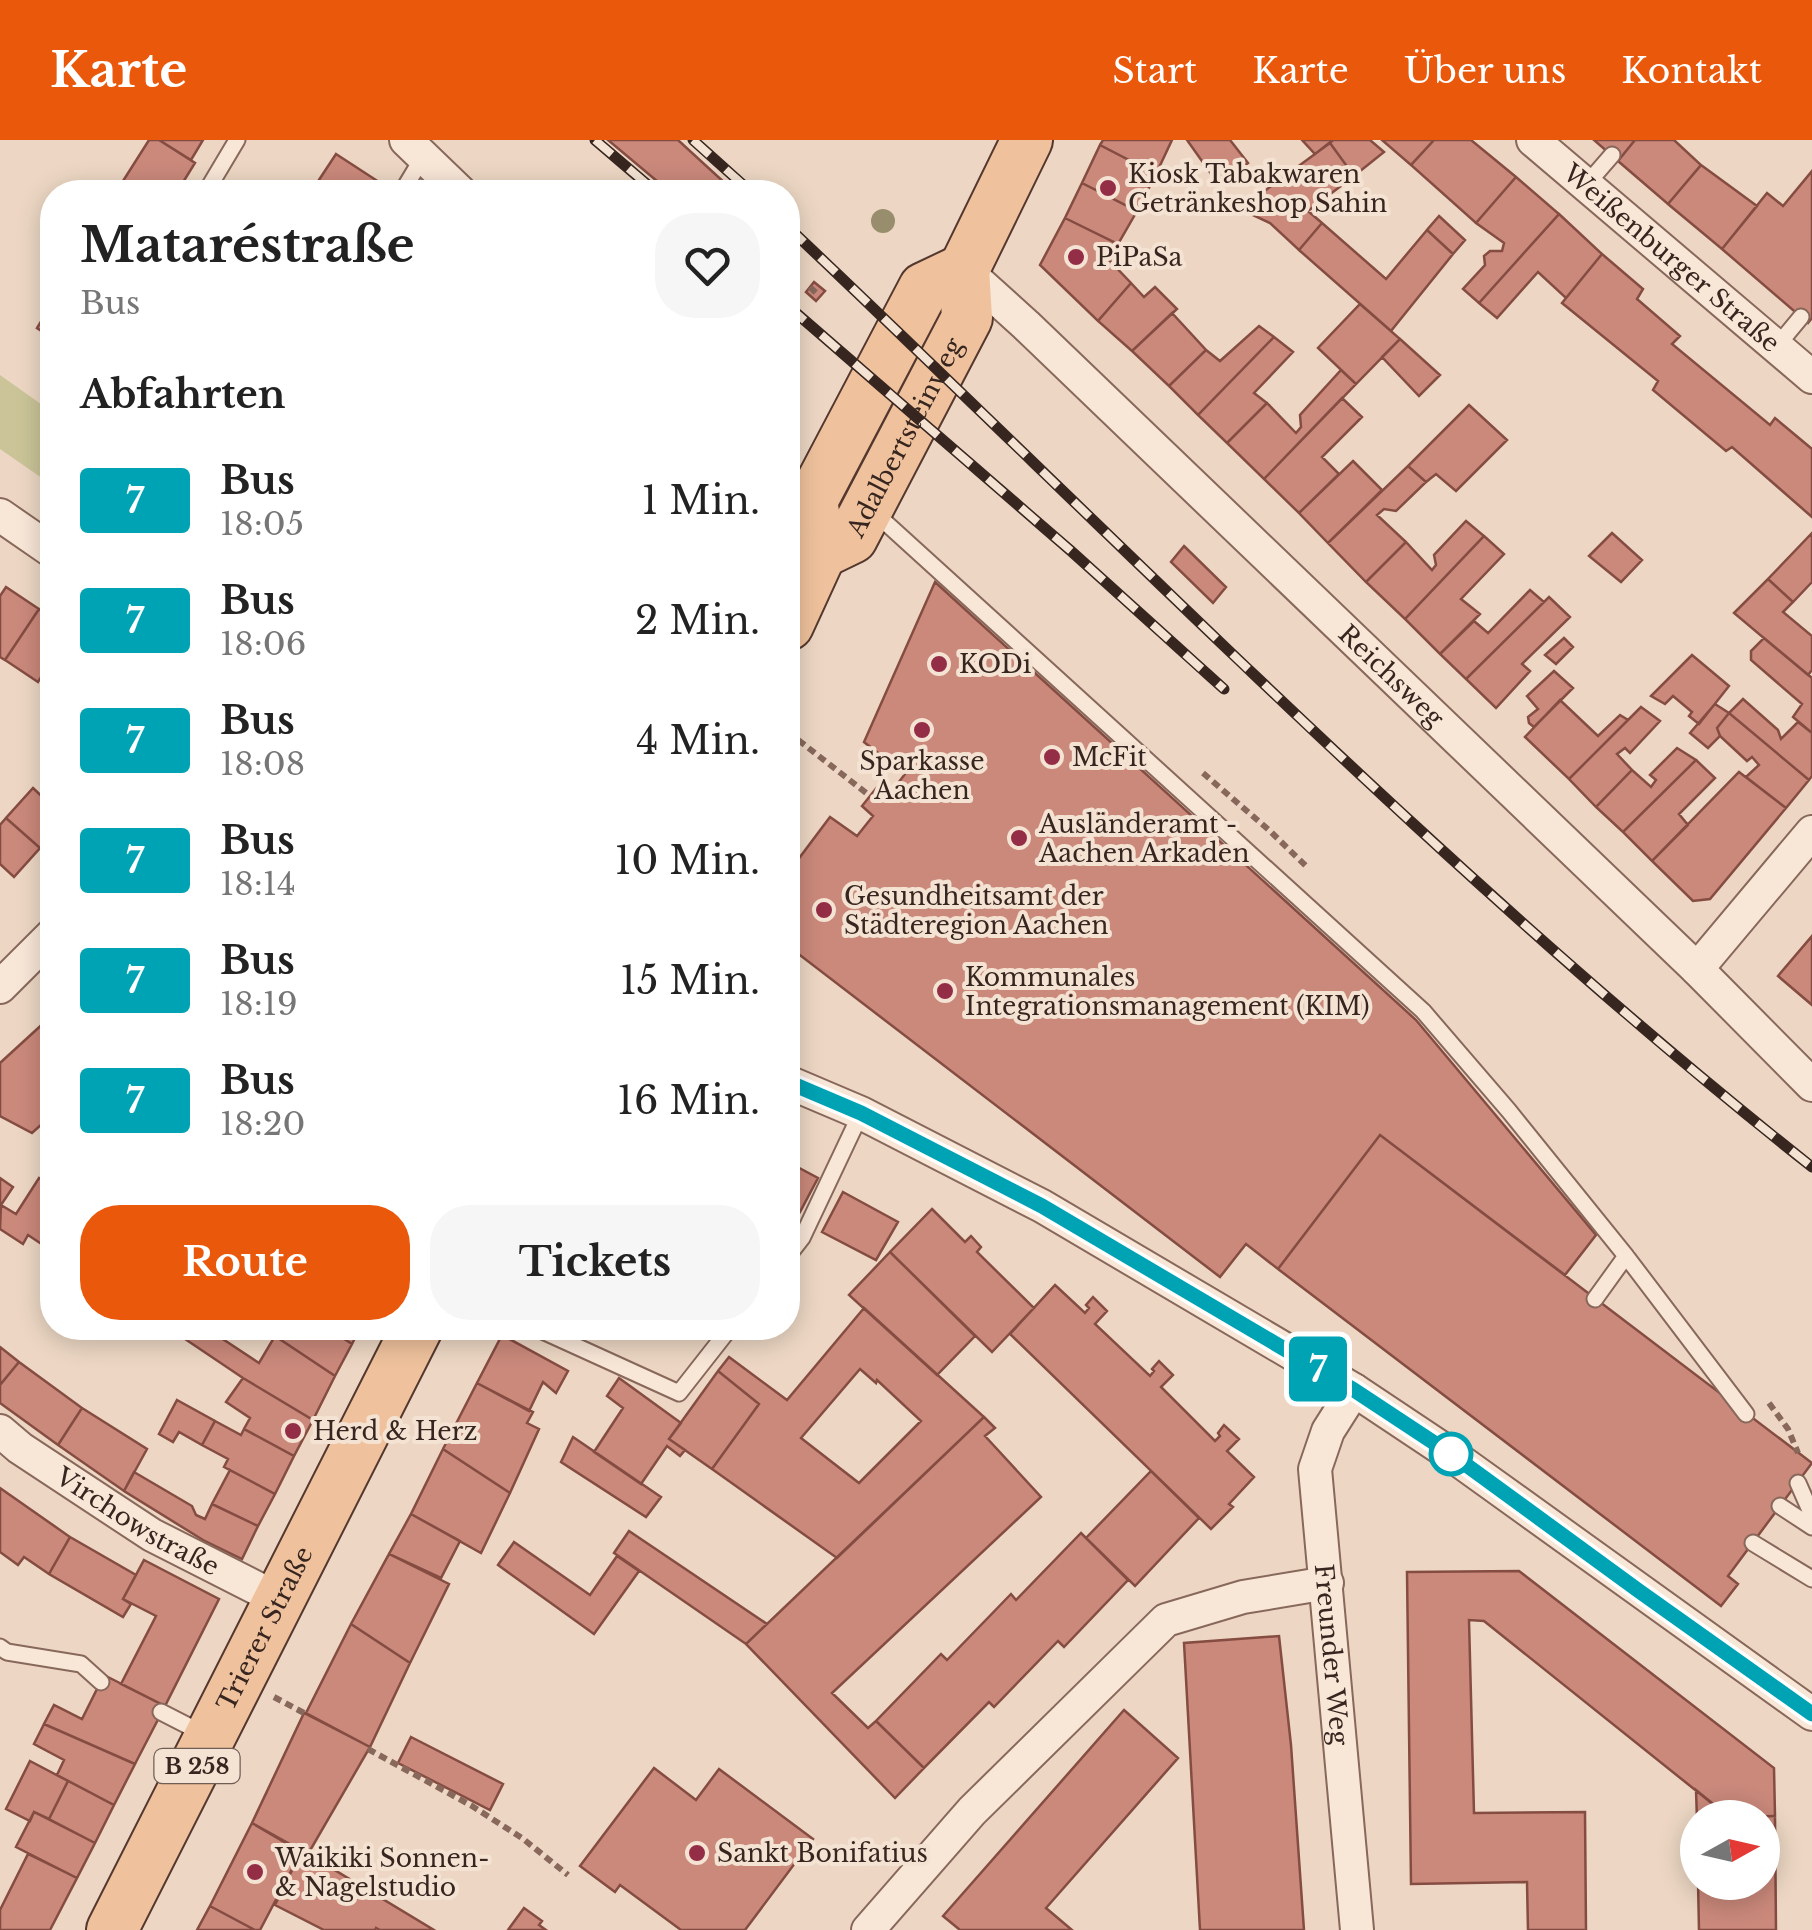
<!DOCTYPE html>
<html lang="de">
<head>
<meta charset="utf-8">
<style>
	:root { --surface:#fff; --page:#f6f6f6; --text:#222; --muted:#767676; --accent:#ea580c }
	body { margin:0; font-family:"Libre Baskerville",serif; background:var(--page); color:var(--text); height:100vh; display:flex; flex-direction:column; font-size:38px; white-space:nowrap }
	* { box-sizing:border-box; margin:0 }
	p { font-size:32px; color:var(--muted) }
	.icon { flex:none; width:55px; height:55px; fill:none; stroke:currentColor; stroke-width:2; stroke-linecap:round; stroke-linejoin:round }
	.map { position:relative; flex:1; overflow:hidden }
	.side { position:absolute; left:40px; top:40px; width:760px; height:1160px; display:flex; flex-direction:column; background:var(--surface); border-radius:40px; box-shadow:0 5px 25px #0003 }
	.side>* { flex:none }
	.badge { padding:0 20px; border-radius:8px; font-size:35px; line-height:65px }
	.needle { width:65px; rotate:82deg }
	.buttons { position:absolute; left:1680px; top:1660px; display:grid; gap:20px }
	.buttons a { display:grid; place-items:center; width:100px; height:100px; border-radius:50%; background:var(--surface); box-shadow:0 5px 25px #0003; font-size:50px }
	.map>.badge { position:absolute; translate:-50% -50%; box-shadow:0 0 0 5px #fff }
	h2 { padding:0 40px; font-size:38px; line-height:90px }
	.round { display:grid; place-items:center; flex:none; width:105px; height:105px; border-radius:40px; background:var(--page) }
	.overview { display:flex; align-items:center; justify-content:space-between; height:170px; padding:0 40px }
	h1 { font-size:48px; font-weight:700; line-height:75px }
	.button { display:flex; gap:20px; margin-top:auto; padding:20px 40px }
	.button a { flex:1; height:115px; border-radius:40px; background:var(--accent); color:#fff; font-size:40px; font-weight:700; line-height:115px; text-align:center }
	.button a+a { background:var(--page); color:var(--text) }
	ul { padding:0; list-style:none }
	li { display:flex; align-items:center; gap:30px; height:120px; padding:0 40px }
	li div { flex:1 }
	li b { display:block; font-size:38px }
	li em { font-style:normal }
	li .badge { min-width:110px; font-weight:700; text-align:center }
	header { display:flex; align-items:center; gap:60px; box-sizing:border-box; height:140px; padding:0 50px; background:var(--accent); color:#fff }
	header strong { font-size:48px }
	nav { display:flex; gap:55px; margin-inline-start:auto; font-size:35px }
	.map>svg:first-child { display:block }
	.green { fill:#cac498 }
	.building { fill:#ca897b; stroke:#854c42; stroke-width:2.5; fill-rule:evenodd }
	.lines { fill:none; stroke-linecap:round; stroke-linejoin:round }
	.lane-casing { stroke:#87685b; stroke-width:19 }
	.street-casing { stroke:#87685b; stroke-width:36 }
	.primary-casing { stroke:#54382f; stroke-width:54 }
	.path { stroke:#87685b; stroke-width:6; stroke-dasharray:8 5; stroke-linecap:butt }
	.lane { stroke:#f8e6d7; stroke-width:15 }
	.street { stroke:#f8e6d7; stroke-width:32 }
	.primary { stroke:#efc29d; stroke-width:50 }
	.rail-casing { stroke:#37251f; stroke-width:11 }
	.rail { stroke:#f4e3d3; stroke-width:8; stroke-dasharray:22; stroke-linecap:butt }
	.tree { fill:#988e6d }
	.line-casing { stroke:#fff; stroke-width:22 }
	.line { stroke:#00a3b4; stroke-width:15 }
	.poi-dot { fill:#942d46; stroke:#f4e3d3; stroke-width:4 }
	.stop-dot { fill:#fff; stroke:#00a3b4; stroke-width:5 }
	.labels { text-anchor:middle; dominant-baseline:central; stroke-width:8; stroke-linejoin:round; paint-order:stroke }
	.shield { fill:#f4e3d3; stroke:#705e55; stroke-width:2.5 }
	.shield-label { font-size:22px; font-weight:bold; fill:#37251f }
	.poi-label { font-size:25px; fill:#37251f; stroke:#f4e3d3; text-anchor:start }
	.street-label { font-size:25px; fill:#37251f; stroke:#f4e3d3 }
</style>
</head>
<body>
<header>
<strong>Karte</strong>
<nav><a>Start</a><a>Karte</a><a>Über uns</a><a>Kontakt</a></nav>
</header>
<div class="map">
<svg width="1812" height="1790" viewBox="0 0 1812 1790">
	<rect width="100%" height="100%" fill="#edd7c4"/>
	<!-- green -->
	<path class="green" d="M0 235 52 272V345L0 309Z"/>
	<!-- building -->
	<path class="building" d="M149 0H159L195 23 177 52H116Z
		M159 0H203L191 20Z
		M608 0H678L726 44 718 52H670Z
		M1103 0H1172L1156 34 1100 5Z
		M1187 0H1230L1248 23 1219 45Z
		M1302 0H1333L1315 14Z
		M1333 0H1370L1384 12 1354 36 1330 3Z
		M1382 0H1434L1411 25Z
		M1434 0H1471L1516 37 1476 83 1411 25Z
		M1594 0H1635L1618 21Z
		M1635 0H1674L1701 25 1668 64 1618 21Z
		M1330 3 1354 36 1308 71 1322 83 1299 110 1270 83 1240 69Z
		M1100 5 1156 34 1137 71 1082 43Z
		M336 14 379 42 372 52H311Z
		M1701 25 1757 66 1722 109 1668 64Z
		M1812 31V178L1808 183 1722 109 1767 53 1783 66Z
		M1516 37 1559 74 1479 163 1463 149 1485 125 1484 116 1490 111H1502L1504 103 1476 83Z
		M1082 43 1137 71 1118 104 1065 78Z
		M1559 74 1602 114 1566 158 1538 132 1497 178 1479 163Z
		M1439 76 1465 100 1453 114 1427 90Z
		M1065 78 1118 104 1110 121 1131 143 1098 181 1040 125Z
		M1322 83 1386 139 1427 90 1453 114 1391 191 1299 110Z
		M1602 114 1643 149 1637 159 1680 196 1672 204 1770 285 1775 278 1812 309V377L1732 307 1726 311 1653 250 1658 241 1562 163Z
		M814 142 825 151 816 161 806 152Z
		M1131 143 1144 157 1155 147 1177 169 1132 211 1098 181Z
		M52 163V198L37 188Z
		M1360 164 1400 199 1356 244 1318 208Z
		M1172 173 1206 210 1169 246 1132 211Z
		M1259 186 1274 197 1198 275 1169 246 1206 210 1220 221Z
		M1274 197 1293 212 1254 253 1267 263 1227 303 1198 275Z
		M1400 199 1440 235 1419 256 1382 217Z
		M1341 230 1356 244 1264 339 1227 303 1267 263 1296 293 1301 287 1300 275Z
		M1342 258 1362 277 1322 317 1339 334 1299 373 1264 339Z
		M1469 265 1507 300 1456 351 1436 334 1426 342 1408 326Z
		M1353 321 1382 350 1328 403 1299 373Z
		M1408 326 1426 342 1396 371 1384 369 1377 375 1406 402 1366 442 1328 403Z
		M1466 381 1484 396 1405 479 1366 442 1406 402 1432 430 1436 425 1434 415Z
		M1612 393 1642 420 1621 442 1589 416Z
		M1812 393V442L1793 462 1768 439Z
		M1484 396 1504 414 1461 459 1480 474 1440 514 1405 479Z
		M1184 406 1226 447 1213 463 1171 422Z
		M1768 439 1793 462 1783 472 1812 496V530L1808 535 1734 473Z
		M935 442 1416 880 1596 1095 1565 1135 1380 995 1278 1129 1246 1104 1220 1137 788 806V733L830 677 857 696 873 676 862 666 878 646 889 655 905 634 864 602Z
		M6 447 39 469 5 520 0 517V456Z
		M1530 450 1544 462 1466 539 1440 514 1474 481 1488 493Z
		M1549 457 1570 477 1522 524 1530 531 1496 568 1466 539Z
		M39 469 52 478V520L38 542 5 520Z
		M1564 498 1573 507 1556 524 1545 515Z
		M1764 498 1812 538V593L1793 577 1802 564 1751 520V511Z
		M1692 515 1729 546 1699 584 1689 576 1692 572 1673 556 1665 564 1651 556Z
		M1554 531 1573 548 1534 587 1529 583 1528 577 1538 569 1527 556Z
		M1743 559 1778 590 1781 599 1798 582 1812 593V636L1809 640 1729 573Z
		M1560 560 1598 596 1620 575 1628 580 1569 639 1525 597Z
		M1715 564 1729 573 1717 588 1720 596 1708 608 1690 593Z
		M1641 567 1660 581 1630 613 1625 608 1617 614 1632 630 1596 667 1569 639Z
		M1729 573 1809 640 1786 668 1746 637 1759 625 1752 617 1747 621 1720 596 1717 588Z
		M1677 608 1696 620 1623 692 1596 667 1632 630 1651 647 1656 640 1650 635Z
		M1696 620 1715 638 1679 674 1688 685 1652 721 1623 692Z
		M1739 632 1786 668 1710 759 1693 761 1652 721Z
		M33 648 52 666V695L40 708 6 678Z
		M6 678 40 708 14 737 0 724V685Z
		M1812 796V865L1778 836Z
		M47 880 52 884V975L32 993 0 976V923Z
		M1380 995 1812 1323 1728 1436 1738 1444 1721 1466 1278 1129Z
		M788 1022 818 1038 800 1072 788 1065Z
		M0 1038 13 1047 1 1065 0 1064Z
		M39 1038 52 1047V1111L28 1095 23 1104 0 1089 1 1065 16 1074Z
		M843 1052 898 1082 876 1120 822 1092Z
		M932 1069 965 1102 971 1096 981 1107 977 1112 1034 1168 992 1212 890 1112Z
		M890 1112 975 1196 937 1235 849 1155Z
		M1055 1145 1085 1173 1089 1168 1086 1165 1093 1157 1107 1171 1095 1184 1150 1236 1154 1231 1152 1229 1159 1221 1173 1235 1161 1247 1215 1301 1220 1296 1218 1293 1224 1285 1239 1299 1227 1311 1254 1337 1229 1364 1233 1367 1211 1389 1010 1194Z
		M864 1168 984 1277 837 1418 712 1329 759 1264 718 1231 729 1217 787 1260ZM860 1229 876 1243 877 1240 921 1281 859 1343 801 1298Z
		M193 1188H206L259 1223 275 1196 335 1236 313 1280 243 1238 185 1199Z
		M263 1188H327L352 1204 335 1236Z
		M327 1188H360L352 1204Z
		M502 1195 568 1231 556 1253 543 1242 529 1271 477 1243Z
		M0 1207 19 1222 0 1245Z
		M19 1222 82 1268 58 1305 0 1263V1245Z
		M718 1231 759 1264 712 1329 669 1299Z
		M243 1238 313 1280 294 1316 244 1289 250 1278 226 1262Z
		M619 1238 681 1283 669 1299 685 1310 680 1316 667 1306 641 1344 594 1312 623 1268 607 1256Z
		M477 1243 533 1272 527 1283 539 1289 510 1353 443 1309Z
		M177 1260 215 1281 202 1305 179 1292 173 1302 159 1294Z
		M82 1268 147 1309 124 1351 58 1305Z
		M984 1277 995 1288 985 1296 1041 1357 832 1553 868 1588 876 1581 924 1628 895 1658 746 1504Z
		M215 1281 241 1295 244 1289 294 1316 275 1354 224 1327 228 1319 202 1305Z
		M573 1297 661 1357 646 1377 561 1322Z
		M443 1309 510 1353 481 1413 411 1374Z
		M230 1330 275 1354 258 1386 212 1364Z
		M1151 1331 1199 1378 1135 1446 1086 1398Z
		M134 1332 192 1366 196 1375 205 1379 212 1364 258 1386 242 1419 203 1400 124 1351Z
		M0 1348 70 1397 49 1434 24 1417 18 1425 0 1412Z
		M411 1374 460 1401 441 1438 389 1414Z
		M629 1391 767 1484 746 1504 614 1413Z
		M1081 1393 1128 1440 1064 1507 1058 1501 994 1567 989 1562 924 1628 876 1581 941 1514 947 1520 1011 1454 1016 1460Z
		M70 1397 136 1435 123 1459 131 1464 123 1477 49 1434Z
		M514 1402 590 1455 617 1416 639 1431 594 1494 498 1425Z
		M389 1414 449 1444 410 1523 351 1484Z
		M144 1420 219 1459 165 1566 121 1544 156 1476 123 1459Z
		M1519 1431 1774 1628 1775 1676 1729 1677 1484 1481 1469 1480 1474 1673 1585 1672 1586 1790H1528L1527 1742 1411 1744 1407 1432Z
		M351 1484 410 1523 370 1607 306 1573Z
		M1279 1496 1291 1605 1304 1790H1200L1184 1503Z
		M104 1535 165 1566 135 1624 44 1584 54 1565 82 1579Z
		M1124 1570 1178 1618 1046 1768 1072 1790H960L943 1776Z
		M304 1573 370 1607 308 1714 252 1683Z
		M44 1584 135 1624 114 1665 57 1635 64 1620 34 1604Z
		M411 1597 503 1644 490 1670 398 1623Z
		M30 1621 68 1641 49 1679 34 1672 30 1681 6 1669Z
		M654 1628 696 1660 719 1629 813 1699 745 1790H681L620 1745 615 1752 580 1726Z
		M68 1641 114 1665 95 1703 49 1679Z
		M1696 1650 1729 1677 1775 1676 1776 1790H1699L1698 1742H1762V1678H1698V1710Z
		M34 1672 95 1703 77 1738 16 1707Z
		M252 1683 301 1712 260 1790H255L210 1766Z
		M301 1712 308 1714 434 1790H380L376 1788 375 1790H324L275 1765Z
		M28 1714 77 1738 50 1790H0V1770Z
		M210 1766 255 1790H197Z
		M524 1768 542 1781 539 1785 546 1790H508Z"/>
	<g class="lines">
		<!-- lane casing -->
		<g class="lane-casing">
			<path id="lane" d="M1586 45 1612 15
				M206 52 237 0
				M402 52 423 17
				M1777 206 1801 177
				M875 373 1423 871 1509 971 1626 1116 1746 1274
				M788 1116 802 1098 861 973
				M1595 1159 1626 1116
				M536 1188 679 1253 730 1188
				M1798 1343 1812 1375
				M1780 1366 1812 1387
				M1753 1403 1812 1439
				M0 1507 7 1512 81 1524 101 1542
				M161 1572 202 1593"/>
		</g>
		<!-- street casing -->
		<g class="street-casing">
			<g id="street">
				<path d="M406 0 460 52"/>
				<path id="s1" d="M1533 0 1812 237"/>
				<path id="s2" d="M964 129 1026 185 1697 829 1812 945"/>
				<path d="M0 375 52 411"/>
				<path d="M1697 829 1812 692"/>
				<path d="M0 847 52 795"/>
				<path d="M788 942 861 973 1042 1066 1354 1250 1453 1316 1812 1574"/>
				<path id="s3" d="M1354 1250 1328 1291 1315 1329 1357 1790"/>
				<path id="s4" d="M0 1291 20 1308 152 1395 280 1460"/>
				<path d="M868 1790 972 1671 1166 1480 1243 1457 1327 1443"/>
			</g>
		</g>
		<!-- primary casing -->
		<g class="primary-casing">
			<g id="primary">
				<path id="s5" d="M821 413 852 398 967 178 964 129 1027 0"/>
				<path d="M821 413 812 361 924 148 964 129"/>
				<path d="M788 485 821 413"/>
				<path id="s6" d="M112 1790 417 1188"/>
			</g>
		</g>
		<!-- path -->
		<path class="path" d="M810 147 816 153
			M788 592 870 656
			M1203 633 1270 691 1308 728
			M1769 1263 1788 1289 1798 1313
			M274 1557 304 1573
			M368 1609 472 1666 522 1698 568 1735"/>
		<!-- lane -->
		<use href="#lane" class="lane"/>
		<!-- street -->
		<use href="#street" class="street"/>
		<!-- primary -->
		<use href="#primary" class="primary"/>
		<!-- rail casing -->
		<g class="rail-casing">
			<path id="rail" d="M595 0 656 52
				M693 0 751 52
				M788 87C1124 405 1448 739 1812 1027
				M788 166 1071 411 1224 549"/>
		</g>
		<!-- rail -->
		<use href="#rail" class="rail"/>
	</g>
	<!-- trees -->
	<circle class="tree" cx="883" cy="81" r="12"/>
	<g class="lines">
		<!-- line casing -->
		<g class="line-casing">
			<path id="line" d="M788 942 861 973 1042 1066 1354 1250 1454 1316 1639 1451 1812 1574"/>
		</g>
		<!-- line -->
		<use href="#line" class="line"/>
	</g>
	<!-- markers -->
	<g class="poi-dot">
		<circle cx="1108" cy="48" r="10"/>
		<circle cx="1076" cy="117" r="10"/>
		<circle cx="939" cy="524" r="10"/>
		<circle cx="922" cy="590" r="10"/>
		<circle cx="1052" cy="617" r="10"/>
		<circle cx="1019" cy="698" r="10"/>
		<circle cx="824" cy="770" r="10"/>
		<circle cx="945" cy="851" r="10"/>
		<circle cx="293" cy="1291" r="10"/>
		<circle cx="697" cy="1713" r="10"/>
		<circle cx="255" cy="1732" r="10"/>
	</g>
	<circle class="stop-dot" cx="1451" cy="1314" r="20"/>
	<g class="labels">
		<!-- shield labels -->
		<rect class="shield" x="154.5" y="1609" width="85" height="34" rx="8"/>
		<g class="shield-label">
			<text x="197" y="1626">B 258</text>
		</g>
		<!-- poi labels -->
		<g class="poi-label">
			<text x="1128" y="34">Kiosk Tabakwaren<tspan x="1128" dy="29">Getränkeshop Sahin</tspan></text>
			<text x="1096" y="117">PiPaSa</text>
			<text x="959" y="524">KODi</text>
			<text x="1072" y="617">McFit</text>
			<text x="922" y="621" text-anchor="middle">Sparkasse<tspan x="922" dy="29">Aachen</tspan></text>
			<text x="1039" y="684">Ausländeramt -<tspan x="1039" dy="29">Aachen Arkaden</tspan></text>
			<text x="844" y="756">Gesundheitsamt der<tspan x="844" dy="29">Städteregion Aachen</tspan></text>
			<text x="965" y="837">Kommunales<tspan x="965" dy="29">Integrationsmanagement (KIM)</tspan></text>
			<text x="313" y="1291">Herd &amp; Herz</text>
			<text x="717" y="1713">Sankt Bonifatius</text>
			<text x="275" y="1718">Waikiki Sonnen-<tspan x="275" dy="29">&amp; Nagelstudio</tspan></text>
		</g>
		<!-- street labels -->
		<g class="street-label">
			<text stroke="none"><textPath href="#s1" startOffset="182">Weißenburger Straße</textPath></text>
			<text stroke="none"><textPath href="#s5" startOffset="148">Adalbertsteinweg</textPath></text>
			<text stroke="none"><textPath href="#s2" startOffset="590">Reichsweg</textPath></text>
			<text stroke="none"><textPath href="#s4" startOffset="165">Virchowstraße</textPath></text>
			<text stroke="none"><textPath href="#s6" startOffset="338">Trierer Straße</textPath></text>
			<text stroke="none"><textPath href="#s3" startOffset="275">Freunder Weg</textPath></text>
		</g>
	</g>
</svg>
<div class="buttons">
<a><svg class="needle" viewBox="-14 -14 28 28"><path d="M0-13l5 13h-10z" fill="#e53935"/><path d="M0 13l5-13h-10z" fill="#767676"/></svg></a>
</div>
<b class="badge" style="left:1318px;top:1229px;background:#00a3b4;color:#fff">7</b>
<section class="side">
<div class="overview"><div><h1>Mataréstraße</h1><p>Bus</p></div><a class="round"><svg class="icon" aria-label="heart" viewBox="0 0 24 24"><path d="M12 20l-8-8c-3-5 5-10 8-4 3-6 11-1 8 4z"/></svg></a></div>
<h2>Abfahrten</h2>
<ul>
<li><span class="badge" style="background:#00a3b4;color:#fff">7</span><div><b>Bus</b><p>18:05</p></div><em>1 Min.</em></li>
<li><span class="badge" style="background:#00a3b4;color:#fff">7</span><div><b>Bus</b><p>18:06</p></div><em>2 Min.</em></li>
<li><span class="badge" style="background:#00a3b4;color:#fff">7</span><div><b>Bus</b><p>18:08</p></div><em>4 Min.</em></li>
<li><span class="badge" style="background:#00a3b4;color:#fff">7</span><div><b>Bus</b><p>18:14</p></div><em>10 Min.</em></li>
<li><span class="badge" style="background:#00a3b4;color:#fff">7</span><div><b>Bus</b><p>18:19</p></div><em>15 Min.</em></li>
<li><span class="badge" style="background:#00a3b4;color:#fff">7</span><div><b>Bus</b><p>18:20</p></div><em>16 Min.</em></li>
</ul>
<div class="button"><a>Route</a><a>Tickets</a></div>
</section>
</div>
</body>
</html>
